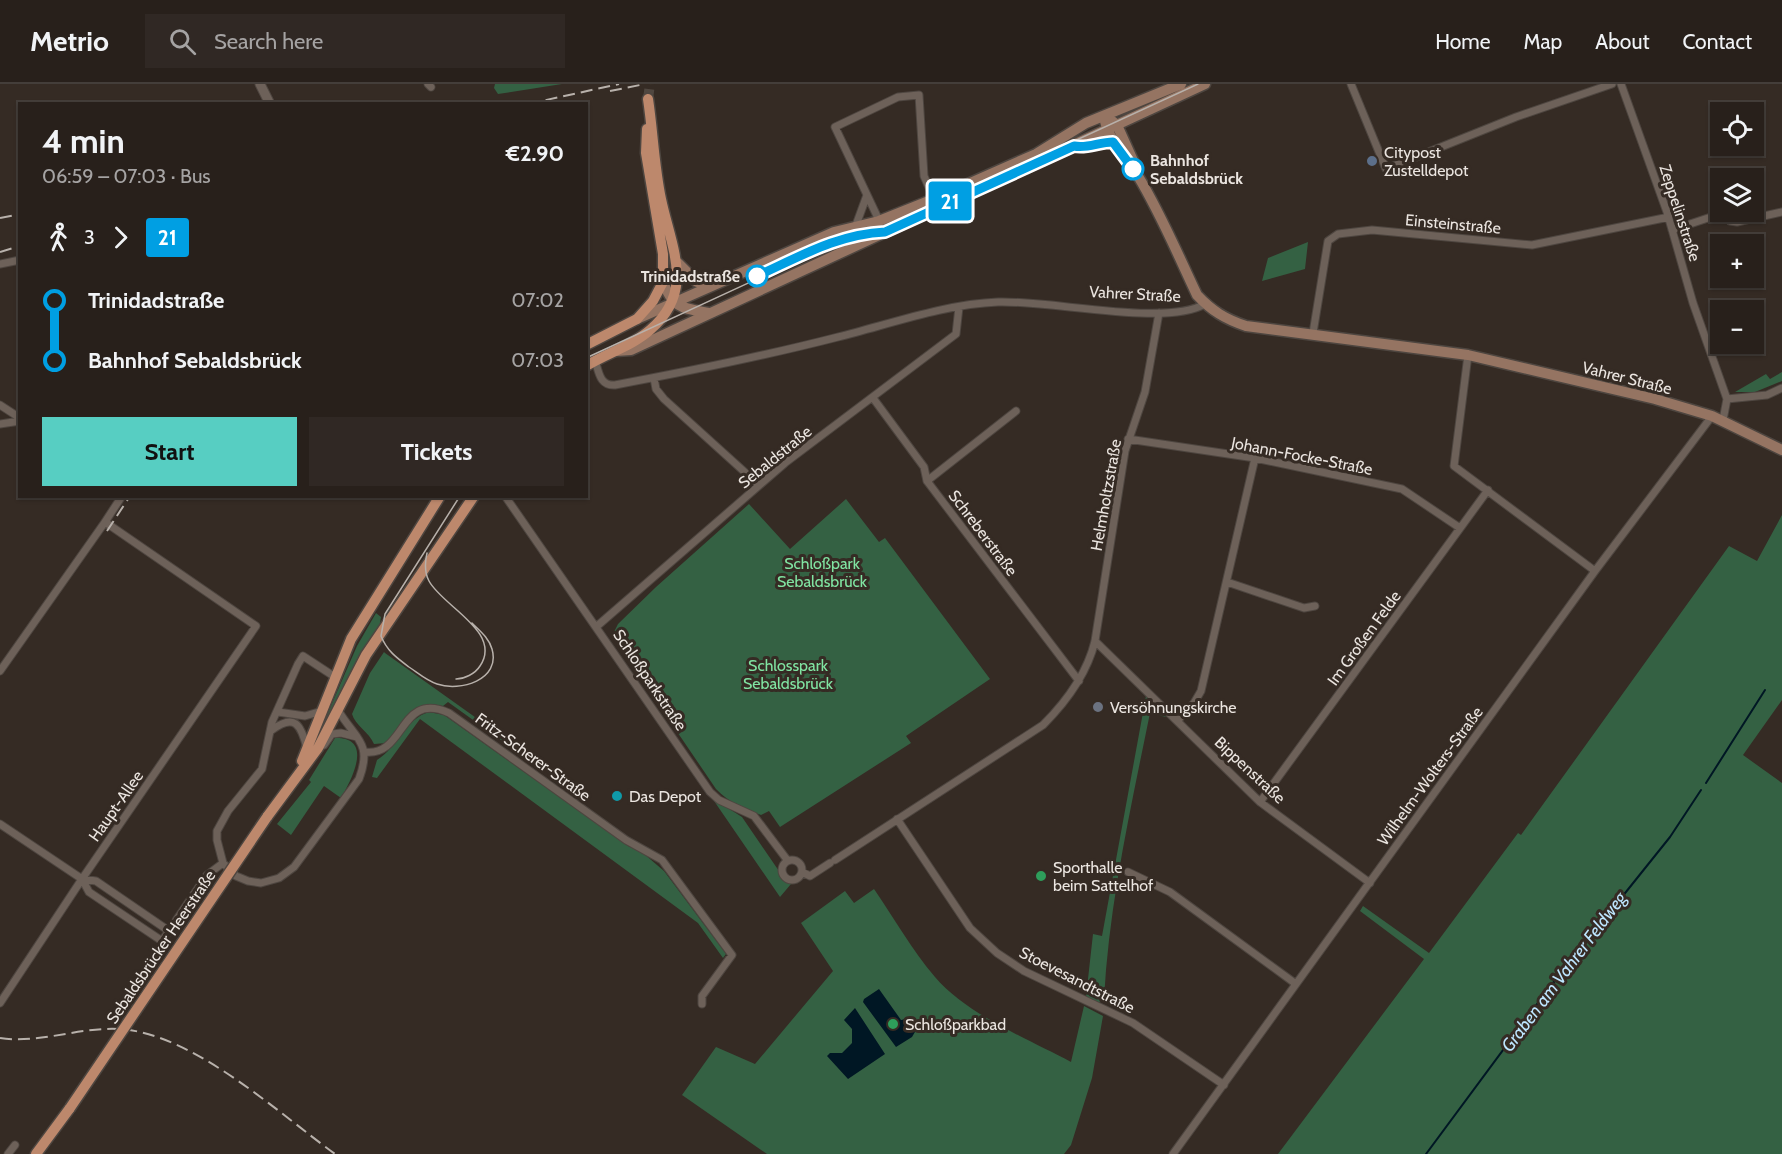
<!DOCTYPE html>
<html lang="en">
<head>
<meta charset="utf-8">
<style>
	:root { --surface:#28201b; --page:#302824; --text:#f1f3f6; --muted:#a5a3a3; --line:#443e3a; --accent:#57cec2 }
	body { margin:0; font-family:Cabin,sans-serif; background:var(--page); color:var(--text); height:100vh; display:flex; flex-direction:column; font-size:22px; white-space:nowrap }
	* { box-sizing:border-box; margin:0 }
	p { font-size:20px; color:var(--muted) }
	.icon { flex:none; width:33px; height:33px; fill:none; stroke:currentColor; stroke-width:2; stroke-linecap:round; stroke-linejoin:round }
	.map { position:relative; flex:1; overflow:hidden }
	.panel { position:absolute; left:18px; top:18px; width:570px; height:396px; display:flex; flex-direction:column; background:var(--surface); border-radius:0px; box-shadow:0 2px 4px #0004,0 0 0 2px var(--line) }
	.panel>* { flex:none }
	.badge { padding:0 12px; border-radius:4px; font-size:21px; line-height:39px }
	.fabs { position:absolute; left:1710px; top:18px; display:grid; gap:12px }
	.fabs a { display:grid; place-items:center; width:54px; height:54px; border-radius:0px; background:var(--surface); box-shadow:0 2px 4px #0004,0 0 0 2px var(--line); font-size:30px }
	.map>.badge { position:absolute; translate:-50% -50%; box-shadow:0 0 0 3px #fff }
	.legs { display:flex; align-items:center; gap:9px; height:66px; padding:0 24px; font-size:20px }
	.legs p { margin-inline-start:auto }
	.summary { display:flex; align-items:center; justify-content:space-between; height:102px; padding:0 24px }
	h1 { font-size:33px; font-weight:700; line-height:45px }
	.button { display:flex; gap:12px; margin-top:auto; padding:12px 24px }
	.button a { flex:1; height:69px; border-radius:0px; background:var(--accent); color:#111; font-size:24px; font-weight:700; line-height:69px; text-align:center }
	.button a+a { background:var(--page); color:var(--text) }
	ul { padding:0 24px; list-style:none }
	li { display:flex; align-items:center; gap:21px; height:60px; font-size:22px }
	li i { display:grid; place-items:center; width:9px; height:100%; margin:0 8px; background:currentColor }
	li i::after { content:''; width:15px; height:15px; margin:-8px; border:4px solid; border-radius:50%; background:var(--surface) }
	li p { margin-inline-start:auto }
	li:first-child i { background:linear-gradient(#0000 50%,currentColor 0) }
	li:last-child i { background:linear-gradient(currentColor 50%,#0000 0) }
	header { display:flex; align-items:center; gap:36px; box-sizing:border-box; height:84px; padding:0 30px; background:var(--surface); border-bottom:2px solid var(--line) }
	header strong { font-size:28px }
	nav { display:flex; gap:33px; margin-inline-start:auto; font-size:21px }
	.search { width:420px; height:54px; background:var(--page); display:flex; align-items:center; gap:15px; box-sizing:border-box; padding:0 21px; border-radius:0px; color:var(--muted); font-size:22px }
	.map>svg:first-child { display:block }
	.green { fill:#346143 }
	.water { fill:#001724 }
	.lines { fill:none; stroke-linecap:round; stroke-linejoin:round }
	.stream { stroke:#001724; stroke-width:2 }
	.primary-tunnel { stroke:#504740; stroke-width:10; stroke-dasharray:10 5; stroke-linecap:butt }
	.minor-casing { stroke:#4e4640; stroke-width:9 }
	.tertiary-casing { stroke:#4e4640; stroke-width:11 }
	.secondary-casing { stroke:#4e4640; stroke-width:13 }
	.primary-casing { stroke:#4e4640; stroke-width:13 }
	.minor { stroke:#6d6159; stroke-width:7 }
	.tertiary { stroke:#6d6159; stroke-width:9 }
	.secondary { stroke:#957462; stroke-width:10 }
	.primary { stroke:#bd886c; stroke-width:10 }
	.tram { stroke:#b8b1ab; stroke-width:1.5 }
	.rail { stroke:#b8b1ab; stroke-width:2; stroke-dasharray:12 6; stroke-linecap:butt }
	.primary-bridge-casing { stroke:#4e4640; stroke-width:13; stroke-linecap:butt }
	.primary-bridge { stroke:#bd886c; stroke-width:10 }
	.line-1-casing { stroke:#fff; stroke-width:14 }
	.line-1 { stroke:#009fe3; stroke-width:9 }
	.service-dot { fill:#5c6f8a; stroke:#352b24; stroke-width:2 }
	.stop-1-dot { fill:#fff; stroke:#009fe3; stroke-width:3 }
	.worship-dot { fill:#6b7280; stroke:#352b24; stroke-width:2 }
	.culture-dot { fill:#0f9aa8; stroke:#352b24; stroke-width:2 }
	.leisure-dot { fill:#2e9e5b; stroke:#352b24; stroke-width:2 }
	.labels { text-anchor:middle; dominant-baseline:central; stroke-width:6; stroke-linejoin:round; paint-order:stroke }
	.poi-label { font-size:16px; fill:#ebe5e0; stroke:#352b24; text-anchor:start }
	.stop-label { font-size:16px; font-weight:bold; fill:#ebe5e0; stroke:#352b24; text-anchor:start }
	.street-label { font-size:16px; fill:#ebe5e0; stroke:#352b24 }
	.park-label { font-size:16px; fill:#80e4a2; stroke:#352b24 }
	.water-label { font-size:18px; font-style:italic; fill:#bee6ff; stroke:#352b24 }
</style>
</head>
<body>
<header>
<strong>Metrio</strong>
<div class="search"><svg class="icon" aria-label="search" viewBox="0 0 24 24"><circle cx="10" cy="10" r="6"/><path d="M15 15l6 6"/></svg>Search here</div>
<nav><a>Home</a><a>Map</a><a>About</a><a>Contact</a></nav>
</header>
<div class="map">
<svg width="1782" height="1070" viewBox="0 0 1782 1070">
	<rect width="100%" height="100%" fill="#352b24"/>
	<!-- green -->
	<path class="green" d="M495 0H562L498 10 494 4Z
		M1308 158 1305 185 1262 197 1268 174Z
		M1782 288V297L1755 308H1735L1766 290 1770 295Z
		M846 415 879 458 885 454 990 595 906 652 911 659 780 743 769 727 761 731C744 724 729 719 716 705L612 552 618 540 656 503 749 420 790 465Z
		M1782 431V616L1743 671 1782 699V1070H1278L1424 875 1360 827 1363 822 1429 869 1518 749 1521 751 1729 462 1757 477Z
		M376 529 381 533 379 545 319 649 357 562Z
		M384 568 385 569 524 668 522 671 448 618 443 622C412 615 405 640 387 659L374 660C369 648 355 641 352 630L370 589Z
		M1146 612 1166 633 1150 629C1131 723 1109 819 1104 915L1098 919 1086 913 1093 850 1102 852Z
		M429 628 444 631 628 762 643 769 664 787 726 870 723 874 698 839 420 635 377 694 372 693 377 676C397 664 406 634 429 628Z
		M335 654C374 653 352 695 341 714L324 702 291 751 277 740 311 698 309 696Z
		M712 714 742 733 781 790 791 800 780 813Z
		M874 805C894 834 912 866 935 893 966 930 1028 955 1071 978L1084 922 1103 932 1092 994 1071 1061 1064 1070H767L682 1011 716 963 755 980 833 887 801 839 845 807 854 819Z"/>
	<!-- water -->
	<path class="water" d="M879 905 901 936 910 934 919 941 912 953 896 963 863 918 864 915Z
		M855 924 885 970 848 995 827 972 830 969H842L852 959V945L844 936Z"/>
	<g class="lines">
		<!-- stream -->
		<path class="stream" d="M1706 699 1765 606
			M1426 1070 1549 904 1670 753 1701 706"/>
		<!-- primary-tunnel -->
		<path class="primary-tunnel" d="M648 15 650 0"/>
		<!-- minor casing -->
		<g class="minor-casing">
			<path id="minor" d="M428 0 431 3
				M1351 0 1386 85 1516 33 1612 0
				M1621 0 1667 128 1693 219 1727 315 1723 336
				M1727 128 1730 137 1737 138 1782 128
				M856 141 867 111
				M1672 146 1726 128
				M885 149 835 43 898 13 919 11 924 92 934 115
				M0 180 20 176
				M1313 249 1328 157 1338 150 1372 146 1532 161 1669 133
				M1468 271 1454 382 1595 487
				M595 276C599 289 600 302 615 301 690 287 764 272 838 253 890 240 945 220 998 218 1051 216 1165 243 1205 220
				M654 294 656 305 664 315 759 401
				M873 314 924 383 927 397 1079 597
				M1727 315 1767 311 1782 304
				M0 321 20 334
				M0 340 20 337
				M1128 355 1255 374 1402 405 1460 444
				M927 397 1016 327
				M505 412 710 708 719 716 754 732 788 777
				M1227 498 1304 524 1315 522
				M596 543 785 379 956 250 959 223
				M1095 557 1260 718 1370 799
				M0 587 105 438
				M335 593 303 572 298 580 272 638 262 685 228 727 217 747V756L223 779 236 792 248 797 261 799 279 794 294 783 359 695C373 658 355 655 338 626
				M278 628 305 632 322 627
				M1177 637 1194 619 1201 607 1255 374
				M272 646C295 629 301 641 307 664
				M324 661 332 650 341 649 357 653
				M365 668C406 673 399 606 449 629L626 756 662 776 732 871 702 912V920
				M1260 718 1488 406
				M897 735 970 844 997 869 1024 887 1133 939 1224 1001
				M0 740 82 795 96 797 169 847
				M835 776 1043 641C1067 617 1087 590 1095 557L1125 367 1145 308 1159 229
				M782 786a10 10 0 1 1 20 0a10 10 0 1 1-20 0Z
				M802 788 810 792 830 779
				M1128 788 1170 808 1296 900
				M82 795 89 808 162 857 207 791 223 779
				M0 919 82 795 256 542 105 438 122 412
				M8 1070 15 1061
				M1173 1070 1595 487 1712 332"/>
		</g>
		<!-- tertiary casing -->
		<g class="tertiary-casing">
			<path id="tertiary" d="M260 0 270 20"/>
		</g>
		<!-- secondary casing -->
		<g class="secondary-casing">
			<path id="secondary" d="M1104 32C1108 58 1126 71 1138 92 1161 130 1178 171 1197 211 1212 227 1225 235 1246 242L1468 271 1655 315 1712 332 1782 366
				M1112 37 1117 41 1135 81
				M1083 63 1103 58H1112
				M678 179 697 198 712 194
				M663 198C673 225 683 224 709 229
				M637 235 834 148 879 137 934 115 1036 70 1086 39 1181 0
				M616 267 631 266 1205 0"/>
		</g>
		<!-- primary casing -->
		<g class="primary-casing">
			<path id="primary" d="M586 261 637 235 653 217 663 198V170L646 69 647 45
				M586 282C607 269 632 262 650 246 696 207 671 163 661 115 654 82 653 48 648 15
				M302 677 351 555 440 412
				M267 733 318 664 366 571 474 412
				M36 1070 70 1024"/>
		</g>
		<!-- minor -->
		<use href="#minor" class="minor"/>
		<!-- tertiary -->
		<use href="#tertiary" class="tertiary"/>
		<!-- secondary -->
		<use href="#secondary" class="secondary"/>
		<!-- primary -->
		<use href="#primary" class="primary"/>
		<!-- tram -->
		<path class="tram" d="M586 274 824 164 877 147 929 124 1198 0
			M460 412 385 530 381 552C387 567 397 574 409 583 418 589 427 597 437 600 460 608 501 596 492 565 489 554 480 547 472 539
			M427 469C425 478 424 488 429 497 442 522 503 548 480 582 475 590 464 595 456 595"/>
		<!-- rail -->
		<path class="rail" d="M610 7 645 0
			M528 20 619 0
			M0 134 20 130
			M0 168 20 162
			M107 447 130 412
			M0 954C40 960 78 943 119 945 192 949 276 1027 335 1070"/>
		<!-- primary-bridge casing -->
		<g class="primary-bridge-casing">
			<path id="primary-bridge" d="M70 1024 267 733"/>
		</g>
		<!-- primary-bridge -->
		<use href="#primary-bridge" class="primary-bridge"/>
	</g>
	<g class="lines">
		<!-- line-1 casing -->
		<g class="line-1-casing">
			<path id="line-1" d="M757 192C799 173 838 150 885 148L1074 62C1087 65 1099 58 1113 58L1133 85"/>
		</g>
		<!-- line-1 -->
		<use href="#line-1" class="line-1"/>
	</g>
	<!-- markers -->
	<circle class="service-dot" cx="1372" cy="77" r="6"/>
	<g class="stop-1-dot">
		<circle cx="1133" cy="85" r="10"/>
		<circle cx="757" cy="192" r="10"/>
	</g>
	<circle class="worship-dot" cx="1098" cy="623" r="6"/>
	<circle class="culture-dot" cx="617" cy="712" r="6"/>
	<g class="leisure-dot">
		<circle cx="1041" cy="792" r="6"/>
		<circle cx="893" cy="940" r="6"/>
	</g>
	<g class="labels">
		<!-- poi labels -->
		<g class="poi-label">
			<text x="1384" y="68">Citypost<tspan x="1384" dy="18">Zustelldepot</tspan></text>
			<text x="1110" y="623">Versöhnungskirche</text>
			<text x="629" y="712">Das Depot</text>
			<text x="1053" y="783">Sporthalle<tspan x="1053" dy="18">beim Sattelhof</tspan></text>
			<text x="905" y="940">Schloßparkbad</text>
		</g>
		<!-- stop labels -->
		<g class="stop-label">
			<text x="1150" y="76">Bahnhof<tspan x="1150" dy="18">Sebaldsbrück</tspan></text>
			<text x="740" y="192" text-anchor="end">Trinidadstraße</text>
		</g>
		<!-- street labels -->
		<g class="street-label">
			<text transform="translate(1680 129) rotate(72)">Zeppelinstraße</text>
			<text transform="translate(1453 140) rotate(5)">Einsteinstraße</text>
			<text transform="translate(1135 210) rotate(3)">Vahrer Straße</text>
			<text transform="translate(1627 294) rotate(14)">Vahrer Straße</text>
			<text transform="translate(1302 372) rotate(11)">Johann-Focke-Straße</text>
			<text transform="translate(775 373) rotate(-39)">Sebaldstraße</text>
			<text transform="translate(1106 411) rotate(-80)">Helmholtzstraße</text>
			<text transform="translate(983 449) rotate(53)">Schreberstraße</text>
			<text transform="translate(1364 554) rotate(-54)">Im Großen Felde</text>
			<text transform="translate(650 596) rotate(56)">Schloßparkstraße</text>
			<text transform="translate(533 673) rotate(36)">Fritz-Scherer-Straße</text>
			<text transform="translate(1250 686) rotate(43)">Bippenstraße</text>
			<text transform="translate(1430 692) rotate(-54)">Wilhelm-Wolters-Straße</text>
			<text transform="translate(116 722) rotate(-55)">Haupt-Allee</text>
			<text transform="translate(161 863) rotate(-56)">Sebaldsbrücker Heerstraße</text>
			<text transform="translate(1077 896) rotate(27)">Stoevesandtstraße</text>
		</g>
		<!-- park labels -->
		<g class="park-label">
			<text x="822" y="479">Schloßpark<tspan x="822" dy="18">Sebaldsbrück</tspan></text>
			<text x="788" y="581">Schlosspark<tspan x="788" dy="18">Sebaldsbrück</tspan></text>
		</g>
		<!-- water labels -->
		<g class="water-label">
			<text transform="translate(1564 888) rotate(-53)">Graben am Vahrer Feldweg</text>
		</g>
	</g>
</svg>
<div class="fabs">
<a><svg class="icon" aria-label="locate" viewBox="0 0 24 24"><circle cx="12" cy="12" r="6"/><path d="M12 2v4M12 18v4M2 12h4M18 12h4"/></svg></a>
<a><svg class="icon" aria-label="layers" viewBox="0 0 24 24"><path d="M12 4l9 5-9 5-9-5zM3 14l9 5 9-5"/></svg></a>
<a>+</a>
<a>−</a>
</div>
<b class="badge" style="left:950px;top:117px;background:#009fe3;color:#fff">21</b>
<section class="panel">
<div class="summary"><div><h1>4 min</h1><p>06:59 – 07:03 · Bus</p></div><b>€2.90</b></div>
<div class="legs"><svg class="icon" aria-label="walk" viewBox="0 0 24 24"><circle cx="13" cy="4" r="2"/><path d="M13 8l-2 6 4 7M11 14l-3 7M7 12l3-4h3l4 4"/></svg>3<svg class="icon" aria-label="forward" viewBox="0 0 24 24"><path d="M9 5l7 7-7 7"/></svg><b class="badge" style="background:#009fe3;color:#fff">21</b></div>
<ul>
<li><i style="color:#009fe3"></i><b>Trinidadstraße</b><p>07:02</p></li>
<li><i style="color:#009fe3"></i><b>Bahnhof Sebaldsbrück</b><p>07:03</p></li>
</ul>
<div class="button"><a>Start</a><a>Tickets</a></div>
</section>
</div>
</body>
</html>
